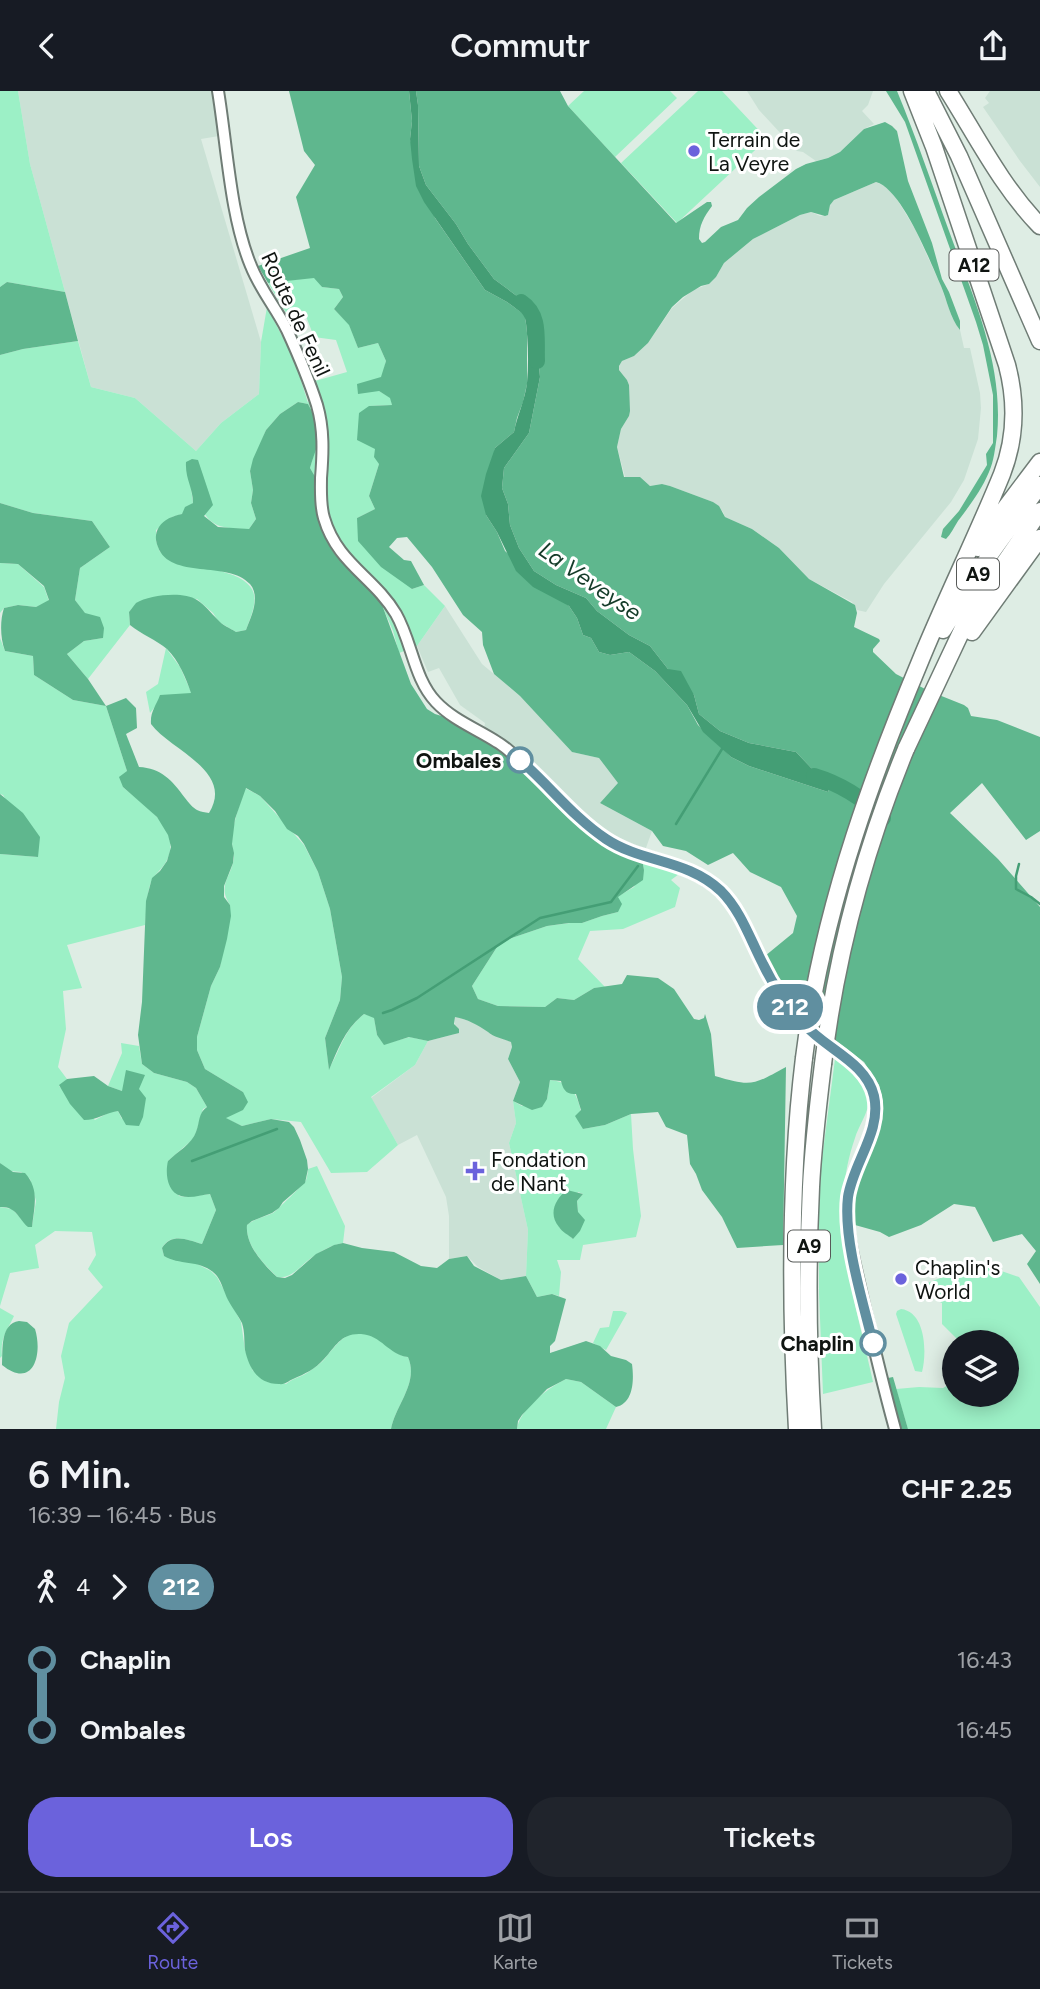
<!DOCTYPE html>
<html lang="de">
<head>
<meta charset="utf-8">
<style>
	:root { --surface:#171b24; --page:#20242c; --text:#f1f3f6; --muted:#9ea1a6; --line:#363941; --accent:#6b62dc }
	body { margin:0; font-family:Figtree,sans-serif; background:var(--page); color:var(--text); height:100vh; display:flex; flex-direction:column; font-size:26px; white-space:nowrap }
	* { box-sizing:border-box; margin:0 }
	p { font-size:23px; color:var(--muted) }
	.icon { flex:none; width:38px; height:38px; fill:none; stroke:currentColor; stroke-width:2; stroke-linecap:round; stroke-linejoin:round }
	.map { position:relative; height:1338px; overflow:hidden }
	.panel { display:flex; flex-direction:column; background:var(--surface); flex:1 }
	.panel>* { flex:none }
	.badge { padding:0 14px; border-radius:23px; font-size:24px; line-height:46px }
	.tools { position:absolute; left:942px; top:1239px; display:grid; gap:14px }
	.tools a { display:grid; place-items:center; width:77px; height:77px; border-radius:50%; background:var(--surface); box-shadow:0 4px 18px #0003; font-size:35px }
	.map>.badge { position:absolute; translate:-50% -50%; box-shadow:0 0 0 4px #fff }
	.legs { display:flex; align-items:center; gap:10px; height:77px; padding:0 28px; font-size:23px }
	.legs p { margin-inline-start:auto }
	.summary { display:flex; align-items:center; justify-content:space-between; height:119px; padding:0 28px }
	h1 { font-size:38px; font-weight:600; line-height:52px }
	.button { display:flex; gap:14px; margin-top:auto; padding:14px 28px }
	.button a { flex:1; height:80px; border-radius:28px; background:var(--accent); color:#fff; font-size:28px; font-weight:600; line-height:80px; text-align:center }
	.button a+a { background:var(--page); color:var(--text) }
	ul { padding:0 28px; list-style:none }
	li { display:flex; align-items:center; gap:24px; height:70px; font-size:26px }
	li i { display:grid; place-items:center; width:10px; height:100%; margin:0 9px; background:currentColor }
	li i::after { content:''; width:18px; height:18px; margin:-9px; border:5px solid; border-radius:50%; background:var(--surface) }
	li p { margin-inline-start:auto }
	li:first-child i { background:linear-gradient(#0000 50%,currentColor 0) }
	li:last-child i { background:linear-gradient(currentColor 50%,#0000 0) }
	header { display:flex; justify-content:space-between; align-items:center; height:91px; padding:0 28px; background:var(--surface); font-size:32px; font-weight:600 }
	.tabs { display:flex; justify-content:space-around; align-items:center; height:98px; border-top:2px solid var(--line); background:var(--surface); font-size:19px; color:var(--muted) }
	.tabs a { display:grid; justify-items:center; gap:4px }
	.tabs .active { color:var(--accent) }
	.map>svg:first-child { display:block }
	.built { fill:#cae1d5 }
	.green { fill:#9cf0c6; fill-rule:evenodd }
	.forest { fill:#5fb78e }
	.water { fill:#449e75 }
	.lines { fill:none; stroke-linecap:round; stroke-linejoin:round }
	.stream { stroke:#449e75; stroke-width:2.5 }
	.river { stroke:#449e75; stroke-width:16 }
	.tertiary-casing { stroke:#6f7c75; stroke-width:14 }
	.motorway-casing { stroke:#6f7c75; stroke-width:19 }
	.tertiary { stroke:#fff; stroke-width:10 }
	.motorway { stroke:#fff; stroke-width:16 }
	.motorway-bridge-casing { stroke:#6f7c75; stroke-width:19; stroke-linecap:butt }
	.motorway-bridge { stroke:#fff; stroke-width:16 }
	.line-1-casing { stroke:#fff; stroke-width:16 }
	.line-1 { stroke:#608fa0; stroke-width:10 }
	.poi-dot { fill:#6b62dc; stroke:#fff; stroke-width:2.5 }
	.stop-1-dot { fill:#fff; stroke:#608fa0; stroke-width:3.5 }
	.labels { text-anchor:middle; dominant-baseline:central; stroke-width:6; stroke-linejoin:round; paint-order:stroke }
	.shield { fill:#fff; stroke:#575a58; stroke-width:2 }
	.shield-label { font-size:19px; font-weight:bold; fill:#0f1411 }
	.poi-label { font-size:21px; fill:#0f1411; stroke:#fff; text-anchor:start }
	.street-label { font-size:21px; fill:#0f1411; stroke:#fff }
	.stop-label { font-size:21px; font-weight:bold; fill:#0f1411; stroke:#fff; text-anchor:end }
	.water-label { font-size:23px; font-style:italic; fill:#143b29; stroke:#fff }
</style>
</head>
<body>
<header><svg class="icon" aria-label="back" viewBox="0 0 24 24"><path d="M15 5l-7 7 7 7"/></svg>Commutr<svg class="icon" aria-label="share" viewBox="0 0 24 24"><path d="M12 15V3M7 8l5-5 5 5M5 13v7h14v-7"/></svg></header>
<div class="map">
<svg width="1040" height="1338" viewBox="0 0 1040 1338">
	<rect width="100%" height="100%" fill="#deede4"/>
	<!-- built -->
	<path class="built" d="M18 0H211L219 45 201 48 261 251 259 303 221 332 196 360 135 307 91 296 30 73Z
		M747 0H873L868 14 862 20 874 33 864 38 840 61 828 67 816 70 803 61 797 60 759 19Z
		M990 0H1040V96L1020 70 983 16 989 12 985 7Z
		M876 91 887 96 895 105 915 138 941 195 952 226 960 239 964 257H970L980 302 981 317 978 348 964 389 951 411 884 493 866 521 857 519 852 511 809 488 779 457 752 438 725 426 723 421 713 411 670 395 662 393 650 395 636 386H625L617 356 621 338 629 325V294L627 289 619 279V275L622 270 634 265 648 252 672 217 693 199 709 193 716 186 724 172 753 148 800 124 811 121 820 125 828 124 830 113 834 109Z
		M445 515 482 573 520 605 572 661 599 667 612 684 619 692 600 712 652 740 642 768 584 735 484 638 485 632 460 614 439 577 428 581 417 555Z
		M455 925 482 935 488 941 511 951 512 956 508 968 520 991 513 1010 516 1032 509 1052 528 1139 526 1185 501 1189 478 1176 467 1165 449 1168V1125L446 1106 417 1044 398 1054 371 1007 415 974 428 950 455 943Z"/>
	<!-- green -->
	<path class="green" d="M0 0H18L30 73 65 201 7 191 0 196Z
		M584 0H670L677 7 615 66 568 15Z
		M698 0H722L767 48 677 132 621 72Z
		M315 186 322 196 339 198 343 206 334 218 349 233 358 257 378 252 386 270 379 300 391 307 392 314 369 315 379 373 369 405 375 418 357 427 412 498 424 494 445 515 417 555 399 562 393 540 381 512 366 496 360 486 336 465 330 456 319 425 320 394 310 377 314 363 318 332 308 313 298 311 280 323 266 339 250 380 253 399 251 412 256 428 249 438C209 438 207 431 191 396L193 412 182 423 172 426 156 439V450L160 461 233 484C264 497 255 514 246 539L236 541 219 531 213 522 197 508 156 506 136 513 129 521 130 534 88 588 67 563 84 550 103 547 75 509 80 477 110 456 92 430 33 422 0 412V264L23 258 78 250 91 296 135 307 196 360 221 332 259 303 261 251 267 216 295 270 308 312 315 290 347 281 336 249 314 246 304 220 288 225 268 192Z
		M0 472 18 473 44 496 49 510 36 516 18 514 4 517 0 522Z
		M0 547 5 560 33 565 34 584 73 609 106 615 127 680 123 696C143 714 182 737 167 769 163 778 154 783 151 791 146 805 147 819 145 834L67 854 82 897 63 900 66 938 58 976 67 988 59 995 95 1029 110 1021 118 1020 122 1028V1000L108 995 122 962 121 952 139 955 142 973 154 982 187 991 196 997 207 1016 203 1018 196 1042 192 1049 168 1070 179 1105 186 1106 210 1103 216 1119 202 1153C188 1149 171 1141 162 1157L164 1165 195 1172 211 1180 217 1186 241 1231 245 1259 253 1280 286 1293C293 1287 302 1286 310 1280 315 1276 322 1272 326 1266 341 1249 349 1234 376 1247 389 1253 393 1264 408 1266 419 1292 396 1313 391 1338H56L59 1311 65 1287 61 1265 69 1232 103 1196 88 1178 96 1164 92 1141 55 1140 35 1154 39 1177 10 1182 0 1215V1116L12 1118 29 1136 32 1135 36 1110 30 1088 21 1081 9 1080 0 1072V763L38 766 3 704 0 703Z
		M166 557 180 576 192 603C175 602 160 608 150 622L146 601 158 593Z
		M245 697 260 705 304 754 318 781 330 818 342 886 340 909 325 947 329 978C341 957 344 939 364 923L374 926 377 944 384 953 410 946 428 950 415 974 371 1006 398 1054 367 1081 331 1082 301 1031 271 1028 242 1035 225 1027 243 1001 205 978 197 959V946L211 895 220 876 230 814C217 794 231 787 234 767 234 761 232 757 232 751 232 732 240 714 245 697Z
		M642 768 679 783 671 789 680 797 675 816 623 838 590 840 578 868 605 896 594 897 574 909 557 907 545 916 498 915 478 908 472 895 497 856 506 849 547 835 570 832H582L602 825 618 821 617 806 634 796 644 779Z
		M835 968C849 978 868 988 869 1007 870 1019 858 1036 855 1047 849 1064 845 1083 844 1100 838 1164 860 1229 873 1291L823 1303 819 1202V1091Z
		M550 989C578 991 581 1015 583 1038L605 1034 631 1023 633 1058 641 1125 636 1146 583 1154 580 1169H557L561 1181 559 1205 552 1203 537 1206 526 1185 528 1139 509 1052 516 1032 513 1010 522 1015 547 1008ZM578 1101 583 1103 577 1110 578 1121 573 1148 559 1136Z
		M317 1075 345 1135 343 1152C331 1154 321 1160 311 1167 300 1175 292 1188 277 1186 264 1173 245 1154 247 1134 254 1128 264 1126 273 1122 277 1119 304 1093 306 1089 307 1086 308 1081 308 1078Z
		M978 1172 1019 1186 1040 1216V1338H908L896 1298 919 1296 943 1297 954 1291V1304H1006V1251H960L942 1233V1212L924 1204 920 1195Z
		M0 1217 14 1225C7 1240 0 1247 2 1265L0 1267Z
		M901 1218C926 1221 927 1262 922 1281L915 1280 896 1223 897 1220Z
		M613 1220H622L627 1222 606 1259 593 1252 600 1237 609 1236Z
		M566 1288 581 1291 616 1316 606 1338H517C519 1319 549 1296 566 1288Z"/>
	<!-- forest -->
	<path class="forest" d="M289 0H409L412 30 410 48 435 127 485 199 507 211 525 224 527 242V293L523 311 517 327 514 341 495 357 486 424 497 441 505 460 569 515 577 527 583 544 591 547 599 561 610 564 629 561 655 580 687 614 698 634 731 666 749 675 828 701 833 687 815 681 796 661 749 652 720 640 699 623 694 604 668 578 650 555 629 544 597 520 586 507 556 494 534 480 519 457 510 434 508 413 502 397 504 377 529 342 540 286 534 221 525 211 494 188 468 153 456 133 426 94 419 75 418 14 416 0H560L568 15 676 132 707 111H711L712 115C704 126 699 134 699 148L702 152 705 151 721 136 738 129 747 117 759 106 796 78 806 73 828 67 840 61 864 38 885 31 892 35 897 40 908 90 932 152 942 188 949 201 960 230V239C950 227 947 209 941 195 930 170 902 98 876 91L834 109 830 114 828 124 825 125 811 121 800 124 753 148 724 172 716 186 709 193 701 195 683 206 672 216 648 252 634 265 622 270 619 275V279L627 289 629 294 630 320 629 325 621 338 617 356 624 386H640L650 395 662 393 670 395 713 411 719 415 725 426 752 438 779 457 809 488 855 514 857 522 854 536 879 548 880 550 873 558V561L896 583 929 600 964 614 968 617 971 625 997 629 1040 646V740L1026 749 982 692 950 722 998 768 1040 816V1193L1027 1173 1036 1160 1022 1143 993 1151 975 1116 954 1113 921 1134 889 1146 880 1141 855 1134 854 1123 856 1096 875 1052 883 1011 879 994 864 971 808 929 793 912 777 888 765 865 793 842 797 825 781 796 750 781 733 762 708 774 686 760 663 755 652 740 600 712 618 692 599 667 572 661 520 605 494 583 483 554 482 541 463 524 432 476 407 446 397 447 389 456 404 469 411 470 424 494 412 498 381 476 358 450 357 427 375 418 369 405 379 373 374 366 375 358 357 349 359 322 369 315 392 314 390 307 379 300 358 303 357 293 381 286 386 270 378 252 358 257 349 234 334 218 343 206 339 198 322 196 314 187 268 192 258 175 310 157 296 106 315 74 304 60Z
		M886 0H897C916 46 932 93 949 140 973 206 1004 272 997 345 995 357 994 370 989 381 981 400 970 414 958 430 954 436 951 443 946 448L941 446 943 438 959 420 987 374 986 363 993 352V304L983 254 976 231 905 31Z
		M7 191 65 201 78 250 23 258 0 264V196Z
		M298 311 308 313C325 345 320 344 310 377L320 394 319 425 330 456 336 465 360 486 366 496 381 511 411 593 427 618 435 623 484 638 532 671 584 735 642 768 644 779 643 789 618 806 622 813 618 821 602 825 582 832H569L547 835 506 849 497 856 472 895 478 908 498 915 545 916 557 907 574 909 594 897 622 893 627 884 658 887 674 898 694 928 699 929 704 927 705 923 711 943 715 985C752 996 753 994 786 976L783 1154 737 1157 722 1126 702 1099 696 1083 690 1073 687 1044 666 1036 658 1021 631 1023 605 1034 583 1038 575 1025 581 1019 576 1003C566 1004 563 998 561 990L550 989 547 1008 542 1016 532 1019 513 1010 520 991 508 968 512 956 511 951C503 948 494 946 488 941 478 934 467 928 455 926L454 933 459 938V942L455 943 428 950 409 946 384 954 377 944 374 927 364 923C345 938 338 958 329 979L325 947 340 909 342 886 330 818 318 781 304 753 298 745 287 738 275 720 260 705 246 697 235 728 232 753 234 762 233 772 224 795V806L230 814 231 825 227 848 220 876 211 895 197 946V959L205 978 243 1001 248 1011 243 1019 226 1027 242 1035 271 1028 289 1031 294 1036 300 1049 307 1069 308 1078 305 1092 283 1111 279 1117 272 1122 252 1130 247 1134C245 1154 264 1174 277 1186L285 1187 292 1184 316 1163 334 1154 343 1152 362 1157 394 1161 421 1175 437 1177 449 1168 467 1165 474 1175 501 1189 526 1185 537 1206 552 1203 566 1208 555 1250 550 1255V1262L586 1250 600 1255 611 1265 626 1269 632 1273C634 1288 634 1312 616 1316L581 1291 566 1288 547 1298 522 1324 518 1330 517 1338H391C396 1313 419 1292 408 1266 389 1264 381 1244 361 1243 341 1242 336 1255 324 1268 315 1278 305 1283 293 1288 288 1290 285 1294 279 1293 258 1293 249 1277 245 1259 244 1250 245 1241 242 1232 238 1224 232 1217 228 1209 224 1201 222 1192 217 1185 203 1168 180 1175 164 1165L162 1157C172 1141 188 1149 202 1153L216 1119 210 1103C201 1104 190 1108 181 1105 167 1101 165 1082 168 1070 177 1061 192 1053 196 1041 200 1031 198 1022 207 1016L196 997 187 991 154 982 142 973 138 944 142 911 146 810 152 787 160 780 167 770 171 756 168 744 157 726 123 696 119 686 127 680 106 615 73 609 34 584 33 565 5 560C0 547 0 529 4 517L18 514 36 516 49 509 44 495 18 473 0 472V412L33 422 92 430 110 456 80 477 75 509 85 522 100 526 104 537 103 547 84 550 67 563 88 588 106 615 126 607 136 617 137 637 126 643 139 676C161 677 172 689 185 707 188 711 193 717 197 719 201 721 205 721 209 722 235 680 170 659 151 633 150 621 156 615 160 604L191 602C186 587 179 570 167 558 156 549 141 543 130 534L129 521C130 520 135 513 136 512 150 504 183 500 197 509 205 514 211 522 218 529 222 534 230 537 236 541L246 539C251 526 261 506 250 493 228 469 170 489 158 456 155 449 155 442 159 436 164 428 173 425 182 423L185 416 193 412C193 396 185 388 186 371L192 368 198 369 213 414 204 425 218 436 249 438 256 428 251 412 253 399 250 380 253 368 266 339 280 323Z
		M0 703 23 722 40 746 38 766 0 763Z
		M126 979 145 984 139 998 146 1007 143 1026 139 1035 126 1034 118 1020C105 1022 97 1029 84 1029L70 1013 59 994 67 988 94 985 108 995 122 1000Z
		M0 1072 13 1081 25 1082C40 1099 34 1116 32 1136H28C18 1127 16 1115 0 1116Z
		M567 1099 583 1103 577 1110 578 1121 585 1129 580 1140 573 1148C569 1144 562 1141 559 1136 548 1123 555 1108 567 1099Z
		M19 1230 27 1231 35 1238C43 1264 33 1299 2 1274 3 1258 0 1233 19 1230Z
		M893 1286 908 1338H901L888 1287Z"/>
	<!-- water -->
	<path class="water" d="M409 0H416L418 14 419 75 426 94 456 133 468 153 494 188 525 211 534 221 540 286 529 342 504 377 502 397 508 413 510 434 519 457 534 480 556 494 586 507 597 520 629 544 650 555 668 578 681 580 694 604 699 623 720 640 749 652 796 661 815 681 833 687 828 701 749 675 731 666 703 641 687 614 655 580 629 561 610 564 599 561 591 547 583 544 577 527 569 515 533 496 516 480 497 441 486 424 481 405 486 383 495 357 514 341C517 325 525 309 527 292 529 270 528 246 525 224L507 211 485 199 424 111 416 95 412 68 410 48 412 30Z"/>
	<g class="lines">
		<!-- stream -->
		<path class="stream" d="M676 733 722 658
			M1019 773 1016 785V798L1031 806 1040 813
			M383 922 392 919 417 907 540 827 611 811 638 775
			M192 1070 277 1038"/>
		<!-- river -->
		<path class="river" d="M521 211C541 224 536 248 537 270
			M814 685C841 693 863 707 883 727"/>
		<!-- tertiary casing -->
		<g class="tertiary-casing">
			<path id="tertiary" d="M218 0C227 54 230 125 251 175 260 198 276 217 287 239 298 263 309 289 317 314 324 338 323 362 321 387 321 400 320 414 324 427 337 472 374 486 396 523 412 551 414 588 436 611 453 629 477 638 497 651 504 655 510 661 517 666 548 691 572 726 606 748 641 770 684 769 717 797 740 817 749 846 763 872 774 895 787 914 803 933 822 955 855 966 869 992 890 1029 852 1071 848 1108 845 1138 854 1168 860 1196 871 1244 882 1291 895 1338"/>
		</g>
		<!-- motorway casing -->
		<g class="motorway-casing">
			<path id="motorway" d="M926 0 959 65 1040 250
				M948 0C977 46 1002 96 1040 135
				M978 457 1000 424 1040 371
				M943 539 991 462 1040 394
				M972 541 1040 447
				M906 658 963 537 994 487 1040 420
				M810 923C831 800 871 688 919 573 945 509 976 447 1002 383 1016 347 1017 312 1007 274L934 56 912 0
				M797 1338C790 1215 789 1090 804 967
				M813 1338C808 1258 807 1177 811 1096 813 1055 818 1014 823 973"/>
		</g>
		<!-- tertiary -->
		<use href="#tertiary" class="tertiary"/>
		<!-- motorway -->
		<use href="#motorway" class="motorway"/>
		<!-- motorway-bridge casing -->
		<g class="motorway-bridge-casing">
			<path id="motorway-bridge" d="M804 967 810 923
				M823 973C836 865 864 760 906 658"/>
		</g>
		<!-- motorway-bridge -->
		<use href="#motorway-bridge" class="motorway-bridge"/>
	</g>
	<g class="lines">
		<!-- line-1 casing -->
		<g class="line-1-casing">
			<path id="line-1" d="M520 669C549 694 573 726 606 748 642 772 687 768 721 800 741 820 750 848 763 873 774 896 788 916 805 934 826 958 866 971 874 1005 882 1040 853 1072 848 1106 843 1148 863 1211 873 1252"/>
		</g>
		<!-- line-1 -->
		<use href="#line-1" class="line-1"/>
	</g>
	<!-- markers -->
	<g class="poi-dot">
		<circle cx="694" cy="60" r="7"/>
		<path d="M471.5 1069.5h7v7h7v7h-7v7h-7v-7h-7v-7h7z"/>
		<circle cx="901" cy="1188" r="7"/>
	</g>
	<g class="stop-1-dot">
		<circle cx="520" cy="669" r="12"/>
		<circle cx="873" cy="1252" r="12"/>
	</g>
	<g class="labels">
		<!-- shield labels -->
		<g class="shield">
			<rect x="949.5" y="158.5" width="49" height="31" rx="5"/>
			<rect x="957" y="467.5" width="42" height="31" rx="5"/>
			<rect x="788" y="1139.5" width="42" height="31" rx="5"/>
		</g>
		<g class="shield-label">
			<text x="974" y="174">A12</text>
			<text x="978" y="483">A9</text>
			<text x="809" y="1155">A9</text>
		</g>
		<!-- poi labels -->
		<g class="poi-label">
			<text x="708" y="48">Terrain de<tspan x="708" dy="24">La Veyre</tspan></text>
			<text x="491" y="1068">Fondation<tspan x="491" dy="24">de Nant</tspan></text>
			<text x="915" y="1176">Chaplin's<tspan x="915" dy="24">World</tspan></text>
		</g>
		<!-- street labels -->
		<g class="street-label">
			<text transform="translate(296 223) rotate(65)">Route de Fenil</text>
		</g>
		<!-- stop labels -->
		<g class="stop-label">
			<text x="501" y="669">Ombales</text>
			<text x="854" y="1252">Chaplin</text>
		</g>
		<!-- water labels -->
		<g class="water-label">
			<text transform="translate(590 490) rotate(35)">La Veveyse</text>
		</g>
	</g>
</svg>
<div class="tools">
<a><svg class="icon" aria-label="layers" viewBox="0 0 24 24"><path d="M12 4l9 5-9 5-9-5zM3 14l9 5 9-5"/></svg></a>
</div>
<b class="badge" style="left:790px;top:916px;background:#608fa0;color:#fff">212</b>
</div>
<section class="panel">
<div class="summary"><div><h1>6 Min.</h1><p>16:39 – 16:45 · Bus</p></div><b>CHF 2.25</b></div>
<div class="legs"><svg class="icon" aria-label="walk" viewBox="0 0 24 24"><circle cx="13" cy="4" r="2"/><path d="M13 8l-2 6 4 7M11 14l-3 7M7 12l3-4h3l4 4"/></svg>4<svg class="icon" aria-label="forward" viewBox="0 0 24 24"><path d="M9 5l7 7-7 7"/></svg><b class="badge" style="background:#608fa0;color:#fff">212</b></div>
<ul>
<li><i style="color:#608fa0"></i><b>Chaplin</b><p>16:43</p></li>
<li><i style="color:#608fa0"></i><b>Ombales</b><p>16:45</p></li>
</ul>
<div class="button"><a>Los</a><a>Tickets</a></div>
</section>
<nav class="tabs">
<a class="active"><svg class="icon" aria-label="directions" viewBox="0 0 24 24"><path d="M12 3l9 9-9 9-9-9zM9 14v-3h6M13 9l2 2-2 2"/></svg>Route</a>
<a><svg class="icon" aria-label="map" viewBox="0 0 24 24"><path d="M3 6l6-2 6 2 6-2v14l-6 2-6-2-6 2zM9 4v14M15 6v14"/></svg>Karte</a>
<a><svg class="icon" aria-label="tickets" viewBox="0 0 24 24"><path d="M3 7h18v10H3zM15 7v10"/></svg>Tickets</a>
</nav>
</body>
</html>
